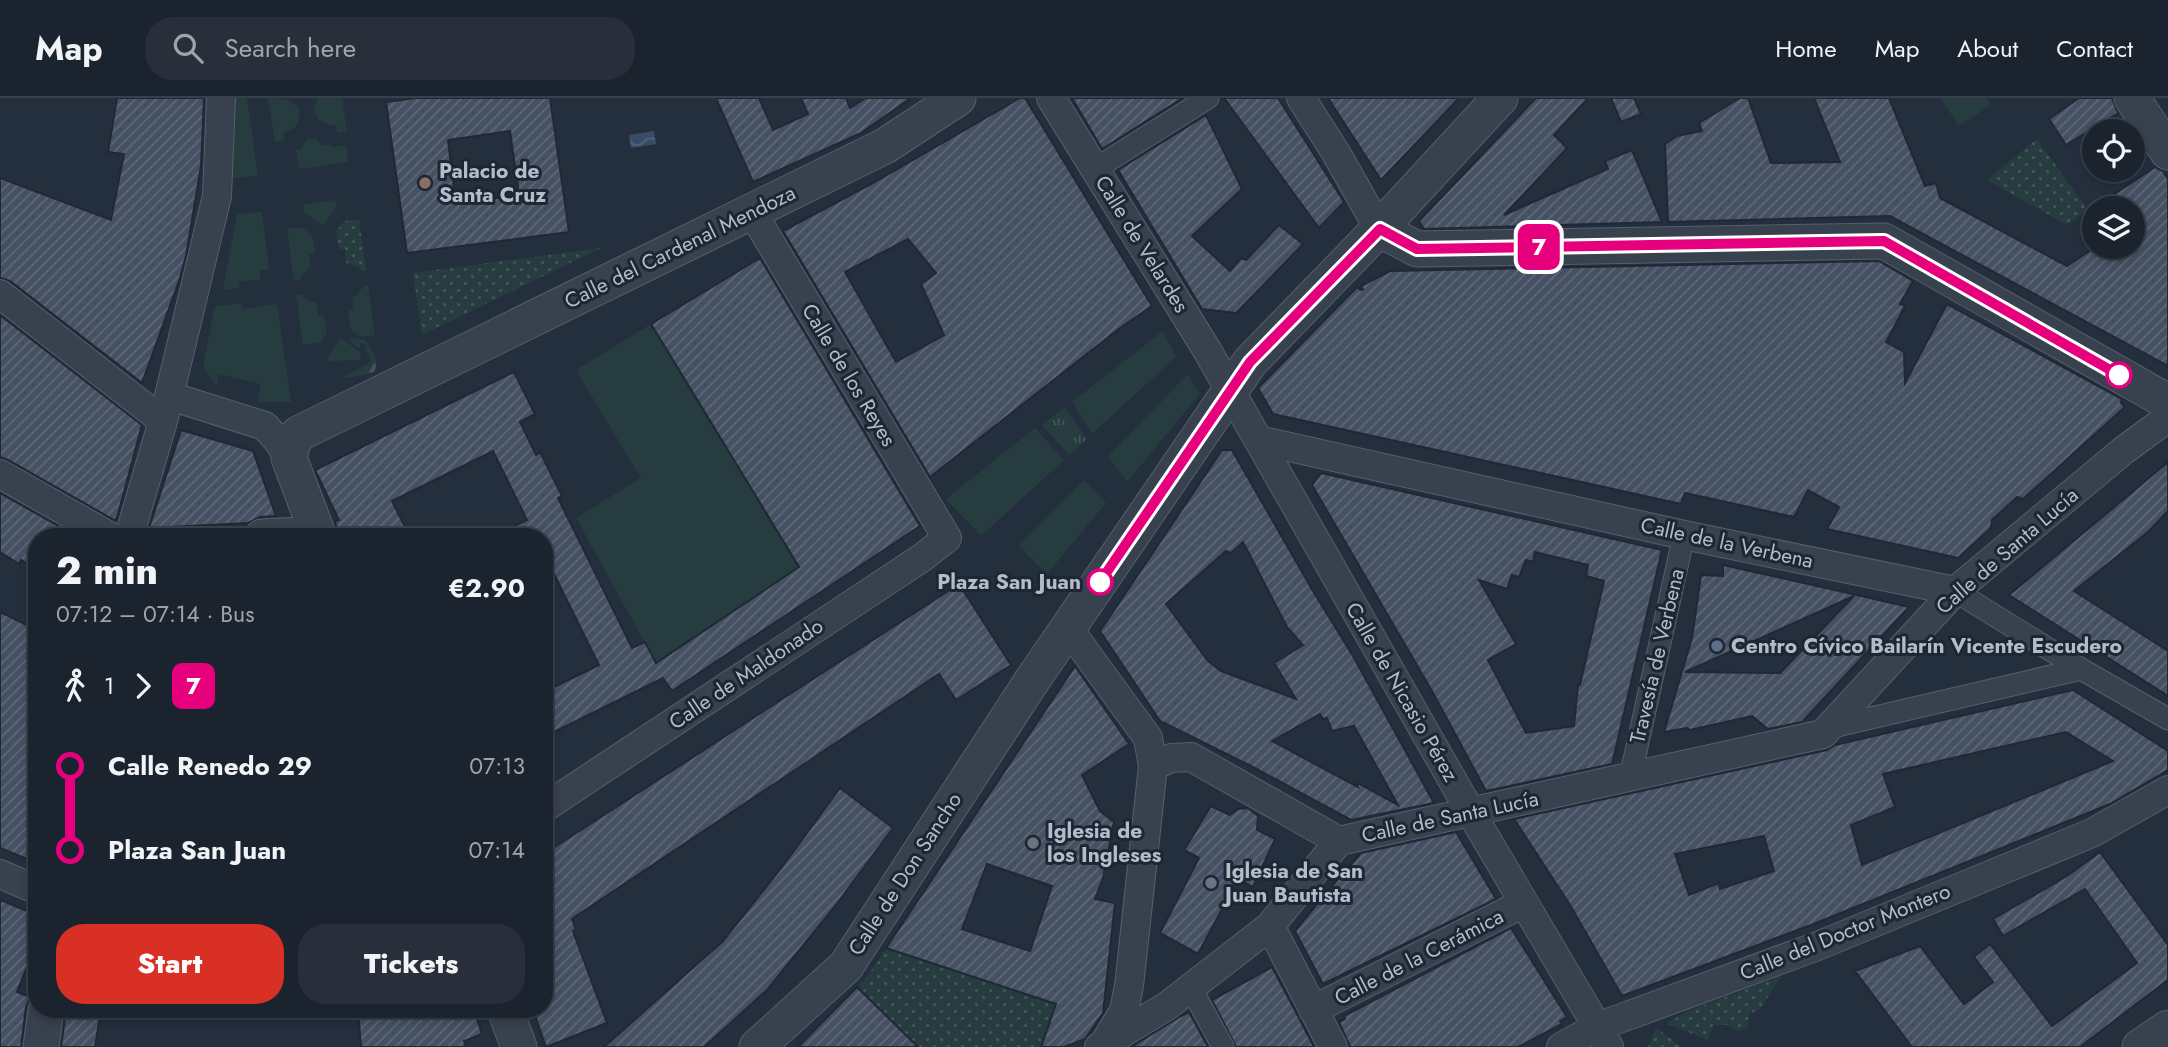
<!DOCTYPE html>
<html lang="en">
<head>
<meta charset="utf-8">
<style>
	:root { --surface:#1b232e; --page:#282f3a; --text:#f1f3f6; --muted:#a0a4aa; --line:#39404a; --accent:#d93025 }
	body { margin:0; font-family:Jost,sans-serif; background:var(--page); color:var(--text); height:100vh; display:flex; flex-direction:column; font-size:26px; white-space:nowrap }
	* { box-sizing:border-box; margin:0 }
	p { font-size:23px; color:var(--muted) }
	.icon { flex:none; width:38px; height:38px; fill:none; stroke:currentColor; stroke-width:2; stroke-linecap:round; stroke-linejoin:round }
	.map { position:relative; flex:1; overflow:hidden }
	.side { position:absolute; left:28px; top:430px; width:525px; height:490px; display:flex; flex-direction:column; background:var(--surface); border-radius:28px; box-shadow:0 4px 10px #0003,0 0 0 2px var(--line) }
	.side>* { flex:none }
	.badge { padding:0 14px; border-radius:10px; font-size:24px; line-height:46px }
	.fabs { position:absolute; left:2082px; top:21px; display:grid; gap:14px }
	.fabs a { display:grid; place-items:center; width:63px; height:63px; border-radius:50%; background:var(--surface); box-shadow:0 4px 10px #0003,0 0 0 2px var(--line); font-size:35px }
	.map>.badge { position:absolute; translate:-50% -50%; box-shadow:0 0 0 4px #fff }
	.legs { display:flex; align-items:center; gap:10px; height:77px; padding:0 28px; font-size:23px }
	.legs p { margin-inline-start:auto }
	.head { display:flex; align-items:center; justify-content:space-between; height:119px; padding:0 28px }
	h1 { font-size:38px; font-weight:800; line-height:52px }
	.button { display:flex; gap:14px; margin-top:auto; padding:14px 28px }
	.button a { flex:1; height:80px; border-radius:28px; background:var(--accent); color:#fff; font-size:28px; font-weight:800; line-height:80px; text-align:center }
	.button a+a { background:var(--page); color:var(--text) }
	ul { padding:0 28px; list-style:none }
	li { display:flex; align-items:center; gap:24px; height:84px; font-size:26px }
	li i { display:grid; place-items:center; width:10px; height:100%; margin:0 9px; background:currentColor }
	li i::after { content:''; width:18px; height:18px; margin:-9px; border:5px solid; border-radius:50%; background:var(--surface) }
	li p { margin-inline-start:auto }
	li:first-child i { background:linear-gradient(#0000 50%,currentColor 0) }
	li:last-child i { background:linear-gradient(currentColor 50%,#0000 0) }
	header { display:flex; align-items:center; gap:42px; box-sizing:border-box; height:98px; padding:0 35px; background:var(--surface); border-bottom:2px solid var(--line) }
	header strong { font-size:33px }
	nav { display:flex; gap:38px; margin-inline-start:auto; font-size:24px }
	.search { width:490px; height:63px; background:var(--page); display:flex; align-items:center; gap:18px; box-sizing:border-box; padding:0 24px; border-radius:28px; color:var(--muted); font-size:26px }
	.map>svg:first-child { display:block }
	.grass { fill:#263c3f }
	.forest { fill:url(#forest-firs) }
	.park { fill:url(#park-tufts) }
	.garden { fill:url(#garden-dots) }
	.water { fill:url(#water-waves) }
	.building { fill:url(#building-hatch); stroke:#1f2835; stroke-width:2; fill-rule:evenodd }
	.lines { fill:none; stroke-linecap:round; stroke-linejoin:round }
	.pedestrian-casing { stroke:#565f6c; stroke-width:23 }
	.minor-casing { stroke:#565f6c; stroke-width:30 }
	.tertiary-casing { stroke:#565f6c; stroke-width:37 }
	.pedestrian { stroke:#38414e; stroke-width:21 }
	.minor { stroke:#38414e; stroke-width:28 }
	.tertiary { stroke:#38414e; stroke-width:35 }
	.line-1-casing { stroke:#fff; stroke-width:16 }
	.line-1 { stroke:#e6007e; stroke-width:10 }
	.education-dot { fill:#8d6e63; stroke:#1d2633; stroke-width:2.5 }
	.stop-1-dot { fill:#fff; stroke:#e6007e; stroke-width:3.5 }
	.service-dot { fill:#5c6f8a; stroke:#1d2633; stroke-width:2.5 }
	.worship-dot { fill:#6b7280; stroke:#1d2633; stroke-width:2.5 }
	.labels { text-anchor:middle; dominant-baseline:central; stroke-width:6; stroke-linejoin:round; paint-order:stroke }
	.poi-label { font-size:21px; font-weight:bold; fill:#b4bcc9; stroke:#1d2633; text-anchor:start }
	.street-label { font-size:21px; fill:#b4bcc9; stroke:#1d2633 }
	.stop-label { font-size:21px; font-weight:bold; fill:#b4bcc9; stroke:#1d2633; text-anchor:end }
</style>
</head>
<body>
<header>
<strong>Map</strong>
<div class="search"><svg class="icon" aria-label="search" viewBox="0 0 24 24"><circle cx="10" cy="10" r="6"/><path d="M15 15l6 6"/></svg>Search here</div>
<nav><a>Home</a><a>Map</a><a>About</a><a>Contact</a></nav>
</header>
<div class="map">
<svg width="2168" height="949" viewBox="0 0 2168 949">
	<defs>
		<pattern id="forest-firs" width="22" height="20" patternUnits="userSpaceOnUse" patternTransform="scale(1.75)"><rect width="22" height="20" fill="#263c3f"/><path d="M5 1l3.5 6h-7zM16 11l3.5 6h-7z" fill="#435659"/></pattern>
		<pattern id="park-tufts" width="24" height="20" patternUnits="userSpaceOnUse" patternTransform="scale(1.75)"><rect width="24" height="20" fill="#263c3f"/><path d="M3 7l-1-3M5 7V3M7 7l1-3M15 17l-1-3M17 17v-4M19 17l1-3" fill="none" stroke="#435659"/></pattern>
		<pattern id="garden-dots" width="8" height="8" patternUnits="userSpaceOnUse" patternTransform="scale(1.75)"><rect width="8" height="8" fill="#263c3f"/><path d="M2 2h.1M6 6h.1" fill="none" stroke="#435659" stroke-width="1.8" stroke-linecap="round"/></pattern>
		<pattern id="water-waves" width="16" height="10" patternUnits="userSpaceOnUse" patternTransform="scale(1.75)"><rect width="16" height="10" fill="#394c67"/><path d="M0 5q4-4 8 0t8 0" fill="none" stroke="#53647b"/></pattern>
		<pattern id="building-hatch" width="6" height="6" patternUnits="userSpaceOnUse" patternTransform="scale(1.75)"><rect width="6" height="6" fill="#455162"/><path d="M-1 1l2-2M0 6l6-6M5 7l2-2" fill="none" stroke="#5d6877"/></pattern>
	</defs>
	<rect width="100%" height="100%" fill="#242f3e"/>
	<!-- grass -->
	<path class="grass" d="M233 0H247L258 78 229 80Z
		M268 0 286 1 298 9C301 22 297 33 283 34L284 42 275 44Z
		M318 0H342L347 34 337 35 336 27C323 27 316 23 314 9Z
		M1940 0H1986L1991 7 1959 28Z
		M315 40 322 48 331 46 332 49 346 47 348 64 299 71 296 52 302 51V48L308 41Z
		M336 102 337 108 323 128 304 114 303 106Z
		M262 114 269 172 260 173V182L240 183 239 190 223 192 237 116Z
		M302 129 312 137 315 155 309 156 311 169 302 177 301 182 294 183 287 131Z
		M363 188H368L375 237 361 239 351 232 348 213 353 212 352 200 358 197Z
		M296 197H302L306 202 316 205 318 218 324 217 327 235 320 245 303 247Z
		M241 205 242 211 277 206 291 304H257L261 286 219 276 216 289 203 268 215 208Z
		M651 226 801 468 656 565 576 420 641 380 576 272Z
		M1163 233 1176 259 1092 336 1072 304Z
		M341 240 360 254 361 262 328 263V259Z
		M1188 276 1200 296 1127 384 1108 358Z
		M1035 330 1064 362 981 438 946 401Z
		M1084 382 1106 405 1047 476 1019 448Z"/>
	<!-- forest -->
	<path class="forest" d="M354 240 365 242C373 255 381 259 374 274 364 278 352 278 340 281L371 264 369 256 365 252 367 247 361 245 359 250 349 243Z"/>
	<!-- park -->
	<path class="park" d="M1065 309 1087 341 1069 357 1042 327Z"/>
	<!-- garden -->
	<path class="garden" d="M2037 41 2088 112 2067 127 1987 82Z
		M359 121 366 173H362L358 169 346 165 345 151 339 152 336 134 344 123Z
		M601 150 422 237 413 175Z
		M886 850 1056 906 1041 949H918L857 889 869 876Z
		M1781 878 1761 910 1750 916 1747 930 1739 933 1728 927H1713L1708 942 1666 925 1688 913Z
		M1656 930 1682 949H1648Z"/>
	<!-- water -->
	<path class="water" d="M654 33 656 46 631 50 629 37Z"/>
	<!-- building -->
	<path class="building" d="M117 0H204L201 68 186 158 180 180 142 285 10 183 0 180V80L111 122 124 56 108 54Z
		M416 0H550L569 134 407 155 386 4ZM510 33 519 97 456 106 448 42Z
		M716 0H759L773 32 808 16 801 0H846L850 10 866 0H911L861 35 753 84Z
		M1020 0H1025L1152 208 1120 230 930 379 783 133 875 84ZM908 141 936 175 921 186 944 237 896 264 845 174Z
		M1072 0H1183L1102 51Z
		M1224 0H1278L1344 104 1319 130Z
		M1328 0H1459L1381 82Z
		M1536 0H1588L1554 37 1567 50 1504 117 1608 71 1605 63 1632 52 1662 124 1424 131 1419 123Z
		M1611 0H1634L1641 16 1621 24Z
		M1740 0H1748L1771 65 1840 64 1814 0H1889L1925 88 1936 85 1940 100 2067 168 2095 149H2133V110H2117L2110 99 2155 69 2163 73 2168 81V268L1890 118 1668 124 1665 46 1677 38 1702 33 1699 25Z
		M2079 0H2112L2118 15 2066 47 2049 21Z
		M1206 17 1242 91 1192 138 1230 173 1241 160 1246 162 1279 127 1303 146 1236 215 1202 211 1118 72Z
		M760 160 920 428 672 593 663 580 544 639V594L599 567 552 472 544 475V439H492L527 422 493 353 392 403 410 439H339L335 424 339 422 315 372 514 274 535 316 520 324 536 357 540 354 562 398 558 400 632 550 645 544 656 565 799 469 651 226Z
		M1879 163 1913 183 1900 206 1905 208 1886 244 1904 254 1905 285 1947 206 2122 301 2121 305 2125 309 2023 401 2017 399 1992 422 1991 430 1958 460 1827 431 1839 409 1808 392 1794 419 1685 395 1681 406 1273 316 1258 290 1357 189 1361 192 1363 191 1361 188 1390 173Z
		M0 217 142 327 117 420 114 422 8 362 0 359Z
		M181 332 253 353 276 418 260 419 248 425 149 430Z
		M1222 352H1232L1313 493 1353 558 1434 705 1351 722 1253 669 1160 623 1100 533ZM1243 444 1287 529 1303 547 1274 565 1296 601 1221 573 1208 563 1166 506 1226 453 1231 455ZM1320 616 1323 621 1327 620 1332 633 1354 628 1398 707 1356 684 1358 689 1272 643Z
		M2168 364V413L2148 434 2074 493 2168 553V598L2009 497Z
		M1321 375 1662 452 1612 666 1486 693 1432 593 1312 387ZM1535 454 1588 467 1586 478 1604 483 1580 587H1578L1574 628 1526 635 1488 562 1516 546 1479 482 1507 491 1512 477 1519 479 1526 462 1533 464Z
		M0 395 78 439H37V472L21 462 19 466 0 454Z
		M1723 467 1857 497 1909 509 1802 624 1768 631 1752 618 1690 632 1687 630 1664 634 1692 540 1701 477 1723 478ZM1854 498 1780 575 1685 574Z
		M959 486 1011 567 956 602 939 576 572 821 576 832 573 833 607 925 546 949 533 912H544V756Z
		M0 514 37 532V765L0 750Z
		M1075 568 1129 646 1082 677 1100 713 1114 724 1103 780 1095 801 1115 805 1103 915 1085 941 1064 949H1041L1056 906 886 850ZM987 766 1052 788 1030 853 962 831Z
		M2073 592 2168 653V672L2110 706 1811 827 1622 898 1570 807 1514 721 1827 652 1835 647ZM2066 634 2113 663 1862 767 1851 727 1895 709 1883 676ZM1764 738 1774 773 1720 791 1719 785 1689 797 1675 756Z
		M840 690 893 730 836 807 767 892 704 949H604L723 843 782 769Z
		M1211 708 1230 717 1238 711 1248 710 1258 718 1257 732 1275 741 1253 789 1238 781 1198 856 1160 835 1199 760 1184 752Z
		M1456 734 1496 801 1323 886 1295 833 1326 795 1361 755Z
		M2100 754 2168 847V882L2080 949H1912L1855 873 1920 848 1964 906 1993 884 1974 859 1990 846 2052 928 2137 865 2085 791 2003 838 1993 821 2067 778Z
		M0 802 37 817V844L17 894 30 899 26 909 21 949H0Z
		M1511 830 1567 919 1560 923 1562 926 1518 949H1350L1339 924 1345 921 1344 918Z
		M1272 869 1299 920 1314 949H1236L1212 902Z
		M857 889 918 949H798Z
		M66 912H101L95 949H61Z
		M358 912H474L482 936 464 943 466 949H361Z
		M1189 914 1208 949H1131L1181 918Z"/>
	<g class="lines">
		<!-- pedestrian casing -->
		<g class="pedestrian-casing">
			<path id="pedestrian" d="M1095 71 1208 0
				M1955 493 2081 571 2168 621
				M1828 630 2081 571
				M1630 680 1684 437
				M1191 890 1223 949"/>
		</g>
		<!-- minor casing -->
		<g class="minor-casing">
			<path id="minor" d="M1051 0 1207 252 1470 713 1609 949
				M1301 0 1336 55 1379 131
				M0 196 163 323
				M170 298 265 328 279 344 289 360
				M1258 342 1684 437 1955 493
				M0 376 111 439
				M129 439 163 323 217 98 221 0
				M1068 530 1148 640 1153 668 1129 888 1124 913 1105 944
				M1153 668 1171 660 1191 659 1339 743
				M544 710 923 459 947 440 752 114
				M0 776 37 792
				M1270 828 1333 949
				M1313 912 1524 805
				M1099 949 1167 908 1270 828 1339 743 1823 636 1955 493 2124 352 2168 320
				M1561 949 1597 929 1815 849 2092 735 2168 692"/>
		</g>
		<!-- tertiary casing -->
		<g class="tertiary-casing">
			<path id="tertiary" d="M2132 0 2168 54
				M1379 131 1417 151 1884 143 2168 304
				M262 439 318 436
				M319 439 289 360 292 347 298 336 885 48 958 0
				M505 912 519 949
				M41 949 46 912
				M757 949 846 868 1031 584 1250 264 1379 131 1500 0
				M2140 949 2168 930"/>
		</g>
		<!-- pedestrian -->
		<use href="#pedestrian" class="pedestrian"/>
		<!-- minor -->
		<use href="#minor" class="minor"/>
		<!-- tertiary -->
		<use href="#tertiary" class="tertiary"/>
	</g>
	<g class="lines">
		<!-- line-1 casing -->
		<g class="line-1-casing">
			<path id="line-1" d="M1100 484 1250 264 1380 131 1417 151 1884 143 2119 277"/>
		</g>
		<!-- line-1 -->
		<use href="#line-1" class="line-1"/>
	</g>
	<!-- markers -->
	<circle class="education-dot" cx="425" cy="85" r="7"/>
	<g class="stop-1-dot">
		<circle cx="2119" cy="277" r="12"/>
		<circle cx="1100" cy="484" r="12"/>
	</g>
	<circle class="service-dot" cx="1717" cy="548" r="7"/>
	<g class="worship-dot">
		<circle cx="1033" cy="745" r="7"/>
		<circle cx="1211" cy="785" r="7"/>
	</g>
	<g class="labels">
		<!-- poi labels -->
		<g class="poi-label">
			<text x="439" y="73">Palacio de<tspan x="439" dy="24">Santa Cruz</tspan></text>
			<text x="1731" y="548">Centro Cívico Bailarín Vicente Escudero</text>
			<text x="1047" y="733">Iglesia de<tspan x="1047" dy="24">los Ingleses</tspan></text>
			<text x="1225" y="773">Iglesia de San<tspan x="1225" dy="24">Juan Bautista</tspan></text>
		</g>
		<!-- street labels -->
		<g class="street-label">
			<text transform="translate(1142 146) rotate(58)">Calle de Velardes</text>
			<text transform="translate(680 149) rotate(-26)">Calle del Cardenal Mendoza</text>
			<text transform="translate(849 277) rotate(59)">Calle de los Reyes</text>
			<text transform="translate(1727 445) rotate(12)">Calle de la Verbena</text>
			<text transform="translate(2007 453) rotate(-41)">Calle de Santa Lucía</text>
			<text transform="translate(1657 558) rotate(-77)">Travesía de Verbena</text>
			<text transform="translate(746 576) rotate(-34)">Calle de Maldonado</text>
			<text transform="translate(1402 594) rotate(60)">Calle de Nicasio Pérez</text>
			<text transform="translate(1450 719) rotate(-12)">Calle de Santa Lucía</text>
			<text transform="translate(905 776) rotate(-57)">Calle de Don Sancho</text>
			<text transform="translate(1845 834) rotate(-22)">Calle del Doctor Montero</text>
			<text transform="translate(1419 859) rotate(-27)">Calle de la Cerámica</text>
		</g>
		<!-- stop labels -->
		<g class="stop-label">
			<text x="1081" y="484">Plaza San Juan</text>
		</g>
	</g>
</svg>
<div class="fabs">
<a><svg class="icon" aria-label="locate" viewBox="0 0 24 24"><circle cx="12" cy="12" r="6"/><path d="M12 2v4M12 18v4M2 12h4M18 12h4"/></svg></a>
<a><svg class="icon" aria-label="layers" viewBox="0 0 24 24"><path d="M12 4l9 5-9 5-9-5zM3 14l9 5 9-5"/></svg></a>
</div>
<b class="badge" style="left:1539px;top:149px;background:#e6007e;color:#fff">7</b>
<section class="side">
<div class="head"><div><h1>2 min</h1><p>07:12 – 07:14 · Bus</p></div><b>€2.90</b></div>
<div class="legs"><svg class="icon" aria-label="walk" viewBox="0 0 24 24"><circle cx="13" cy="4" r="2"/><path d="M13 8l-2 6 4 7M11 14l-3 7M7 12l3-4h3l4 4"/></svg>1<svg class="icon" aria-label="forward" viewBox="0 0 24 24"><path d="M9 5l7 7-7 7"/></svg><b class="badge" style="background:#e6007e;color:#fff">7</b></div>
<ul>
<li><i style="color:#e6007e"></i><b>Calle Renedo 29</b><p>07:13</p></li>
<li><i style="color:#e6007e"></i><b>Plaza San Juan</b><p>07:14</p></li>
</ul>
<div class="button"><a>Start</a><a>Tickets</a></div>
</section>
</div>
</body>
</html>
